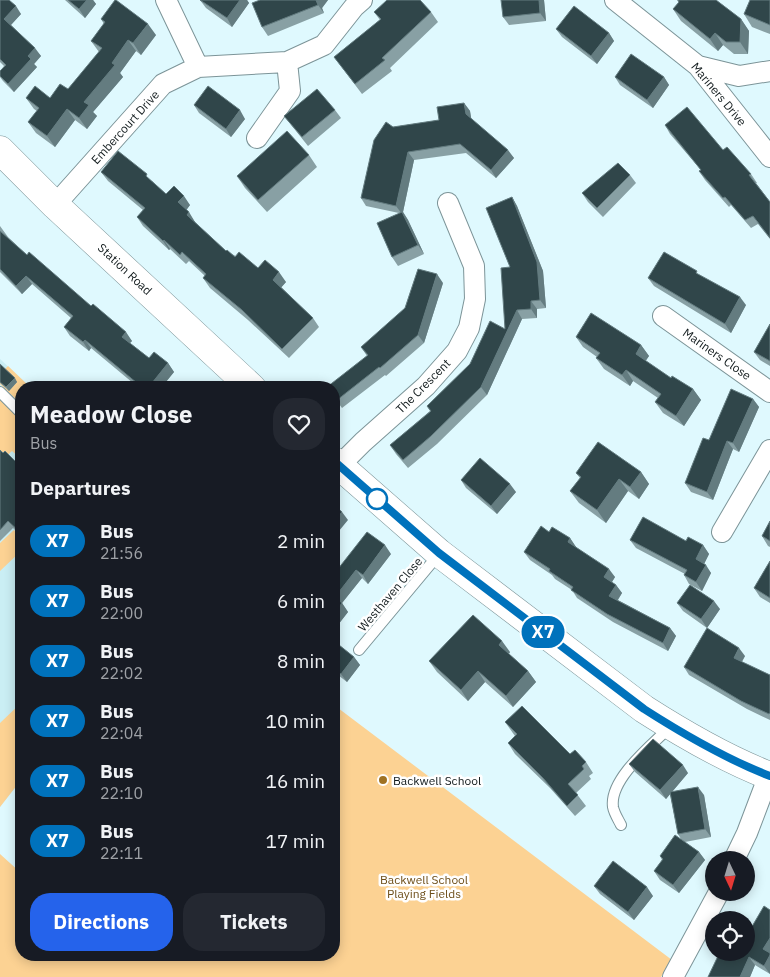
<!DOCTYPE html>
<html lang="en">
<head>
<meta charset="utf-8">
<style>
	:root { --surface:#171b24; --page:#242831; --text:#f1f3f6; --muted:#9ea1a6; --accent:#2563eb }
	body { margin:0; font-family:"IBM Plex Sans",sans-serif; background:var(--page); color:var(--text); height:100vh; display:flex; flex-direction:column; font-size:19px; white-space:nowrap }
	* { box-sizing:border-box; margin:0 }
	p { font-size:16px; color:var(--muted) }
	.icon { flex:none; width:28px; height:28px; fill:none; stroke:currentColor; stroke-width:2; stroke-linecap:round; stroke-linejoin:round }
	.map { position:relative; flex:1; overflow:hidden }
	.drawer { position:absolute; left:15px; top:381px; width:325px; height:580px; display:flex; flex-direction:column; background:var(--surface); border-radius:20px; box-shadow:0 2px 12px #0003 }
	.drawer>* { flex:none }
	.badge { padding:0 10px; border-radius:16px; font-size:18px; line-height:32px }
	.needle { width:32px; rotate:176deg }
	.tools { position:absolute; left:705px; top:851px; display:grid; gap:10px }
	.tools a { display:grid; place-items:center; width:50px; height:50px; border-radius:50%; background:var(--surface); box-shadow:0 2px 12px #0003; font-size:25px }
	.map>.badge { position:absolute; translate:-50% -50%; box-shadow:0 0 0 2px #fff }
	h2 { padding:0 15px; font-size:19px; line-height:45px }
	.round { display:grid; place-items:center; flex:none; width:52px; height:52px; border-radius:20px; background:var(--page) }
	.head { display:flex; align-items:center; justify-content:space-between; height:85px; padding:0 15px }
	h1 { font-size:24px; font-weight:700; line-height:38px }
	.cta { display:flex; gap:10px; margin-top:auto; padding:10px 15px }
	.cta a { flex:1; height:58px; border-radius:20px; background:var(--accent); color:#fff; font-size:20px; font-weight:700; line-height:58px; text-align:center }
	.cta a+a { background:var(--page); color:var(--text) }
	ul { padding:0; list-style:none }
	li { display:flex; align-items:center; gap:15px; height:60px; padding:0 15px }
	li div { flex:1 }
	li b { display:block; font-size:19px }
	li em { font-style:normal }
	li .badge { min-width:55px; font-weight:700; text-align:center }
	.map>svg:first-child { display:block }
	.built { fill:#caeef4 }
	.green { fill:#fcd293 }
	.lines { fill:none; stroke-linecap:round; stroke-linejoin:round }
	.lane-casing { stroke:#7c9498; stroke-width:12 }
	.street-casing { stroke:#7c9498; stroke-width:22 }
	.secondary-casing { stroke:#7c9498; stroke-width:29 }
	.lane { stroke:#fff; stroke-width:10 }
	.street { stroke:#fff; stroke-width:20 }
	.secondary { stroke:#fff; stroke-width:28 }
	.wall { fill:#88a0a4 }
	.shaded-wall { fill:#647c80 }
	.building { fill:#30464a; stroke:#647c80 }
	.line-casing { stroke:#fff; stroke-width:11 }
	.line { stroke:#0072bc; stroke-width:8 }
	.stop-dot { fill:#fff; stroke:#0072bc; stroke-width:2.5 }
	.poi-dot { fill:#9f7223; stroke:#fff; stroke-width:2 }
	.labels { text-anchor:middle; dominant-baseline:central; stroke-width:5; stroke-linejoin:round; paint-order:stroke }
	.street-label { font-size:12px; fill:#111a1c; stroke:#fff }
	.poi-label { font-size:12px; fill:#111a1c; stroke:#fff; text-anchor:start }
	.park-label { font-size:12px; fill:#6e4f1a; stroke:#fff }
</style>
</head>
<body>
<div class="map">
<svg width="770" height="977" viewBox="0 0 770 977">
	<rect width="100%" height="100%" fill="#dff9fe"/>
	<!-- built -->
	<path class="built" d="M0 359 30 387 21 388V780L0 807Z"/>
	<!-- green -->
	<path class="green" d="M8 366 30 387 21 388V404L0 384V374Z
		M0 399 21 420V459L12 451 0 462Z
		M14 530 21 537V551L0 571V543Z
		M21 703V780L0 807V723Z
		M334 705 672 960 661 977H0V854L21 873V955H334Z"/>
	<g class="lines">
		<!-- lane casing -->
		<g class="lane-casing">
			<path id="lane" d="M0 392 21 413
				M359 650 439 554
				M621 825C618 819 614 813 613 807 609 779 652 745 670 727"/>
		</g>
		<!-- street casing -->
		<g class="street-casing">
			<path id="street" d="M166 0 198 67
				M615 0 698 66 770 157
				M698 66 739 76 770 71
				M257 138 290 91 287 62
				M55 205 163 84 198 67 287 62 324 45 354 7 362 0
				M663 316 770 392
				M339 466 363 442 426 386 457 351 469 328 475 299 474 266 448 203
				M722 532 770 450
				M734 860 747 833 769 775
				M673 977 719 892"/>
		</g>
		<!-- secondary casing -->
		<g class="secondary-casing">
			<path id="secondary" d="M0 150 55 205 252 388
				M334 461 439 553 644 709C683 734 726 759 770 776"/>
		</g>
		<!-- lane -->
		<use href="#lane" class="lane"/>
		<!-- street -->
		<use href="#street" class="street"/>
		<!-- secondary -->
		<use href="#secondary" class="secondary"/>
	</g>
	<!-- wall -->
	<path class="wall" d="M0 0 21 14 11 25 41 56 34 64 37 67 14 92 3 81 0 77V71L4 66 0 62Z
		M65 0H93L96 4 85 18Z
		M200 0H247L249 3 232 27 206 8Z
		M260 0H328L322 8 324 13 268 36 262 27Z
		M544 0 546 21 509 25 503 17Z
		M677 0H716L741 19 749 31 748 54H734L723 45 718 51 681 21 673 9 679 3Z
		M770 0V34L752 27 744 14Z
		M374 12H431L438 22 390 68 392 71 362 94 334 57 380 20Z
		M101 19 156 35 141 55 136 51 120 73 123 77 93 112 97 116 87 129 75 120 55 147 36 133 28 122 37 111 34 109 26 98H50L68 89 99 52 91 41 104 24Z
		M556 29 609 33 614 41 597 64 562 37Z
		M615 77H664L669 85 653 108 620 85Z
		M464 103 470 111 471 119 514 158 496 178 466 153 414 160 403 212 408 220 424 254 398 266 392 257 399 213 366 206 361 198 393 127 439 120Z
		M194 105 245 119 231 137 199 113Z
		M335 110 341 118 308 146 284 116Z
		M665 125 723 150 751 174 757 183H756L770 202V239L758 224 751 228 731 205 729 207 705 180 699 171 701 170 670 134Z
		M309 155 317 167 267 212 245 188 237 176Z
		M101 172 152 181 166 194 190 205 186 210 195 222 226 251 286 282 281 287 313 318 319 327 289 358 248 320 210 288 203 278 205 276 189 261 186 264 170 249 169 250 143 226 137 217 143 210 108 181Z
		M630 175 636 183 603 217 588 202 582 193Z
		M512 197 517 206 543 271 546 308 537 309V318L522 319 487 395 437 444 408 468 396 454 390 445 430 411 427 406 505 329 510 267Z
		M0 226 8 237 27 255 132 341 130 343 149 358 168 363 174 372 161 388H139L91 348 89 351 70 336 64 327 71 318 32 284 22 294 0 272Z
		M648 278 746 305 731 333 654 286Z
		M443 283 424 343 386 376 385 375 342 408 334 397V388L367 356 361 347Z
		M770 324V366L760 360 754 352Z
		M576 337 641 345 649 356 645 361 671 378 693 389 701 400 684 426 663 413 655 402 658 398 633 381 630 386 604 369 596 358 597 357 583 347Z
		M0 364 17 382 9 391 0 383Z
		M753 399 759 407 739 452 733 449 713 500 691 492 685 483 709 440Z
		M0 450 21 467V536L13 528 0 541Z
		M641 472 649 484 639 499 628 491 606 523 579 503 570 491 580 478 576 473Z
		M461 480 516 492 497 514 466 488Z
		M770 521V547L768 546 762 536Z
		M549 532 570 538 576 547 615 577 612 582 616 585 622 593 618 600 670 628 676 636 668 651 613 622 577 598 572 590 555 579 552 575 530 560 524 552Z
		M630 540 686 541 703 545 709 554 704 564 711 573 702 591 689 584 684 575 685 574 636 548Z
		M391 554 368 584 362 578 342 603 348 612 334 630V574Z
		M770 561V603L760 597 754 588Z
		M677 603 720 609 707 628 683 611Z
		M334 641 354 657 360 665 347 682 334 672Z
		M510 652 509 654 528 671 536 682 513 707 485 682 468 701 437 672 429 661Z
		M745 656 742 662 770 675V720L747 709 689 675 684 667Z
		M505 722 586 762 593 773 589 776 591 779 576 793 586 806 575 816 550 788 515 754 508 743 515 736Z
		M629 764 688 773 672 792 704 795 711 837 685 842 699 852 705 860 679 893 660 880 654 871 662 860 660 856 681 839 678 834 670 794 666 799 635 772Z
		M594 886 653 896 634 920 600 894Z
		M770 910V974L755 965 750 977H708L720 957 747 935Z"/>
	<!-- shaded-wall -->
	<path class="shaded-wall" d="M87 0H93L96 4 85 18 79 9Z
		M240 0H247L249 3 232 27 227 18Z
		M316 0H328L322 8 324 13 318 5Z
		M539 0H544L546 21 540 13Z
		M16 6 21 14 9 27 4 19Z
		M741 19 749 31 748 54 740 42Z
		M148 24 156 35 141 55 133 43Z
		M609 33 614 41 597 64 591 56Z
		M715 33 723 45 718 51 710 39Z
		M128 40 136 51 120 73 123 77 93 112 97 116 87 129 79 118 84 102 112 63Z
		M35 48 41 56 34 64 37 67 14 92 8 84 28 56Z
		M664 77 669 85 653 108 647 100Z
		M464 103 470 111 472 123 466 114Z
		M67 109 75 120 55 147 47 136Z
		M240 110 245 119 231 137 226 129Z
		M508 150 514 158 496 178 491 170Z
		M408 152 414 160 403 212 408 220 424 254 418 245 402 214 396 206Z
		M184 196 190 205 185 212 178 202Z
		M512 197 517 206 543 271 546 308 540 300Z
		M189 212 195 222 194 224 187 215Z
		M164 240 170 249 169 250 163 241Z
		M279 272 286 282 280 289 273 280Z
		M437 274 443 283 424 343 418 335Z
		M26 276 32 284 22 294 16 286Z
		M740 297 746 305 731 333 725 324Z
		M531 301 537 309V318L531 309Z
		M517 310 522 319 487 395 481 387Z
		M126 332 132 341 128 345 122 337Z
		M85 340 91 348 89 351 83 342Z
		M641 345 649 356 643 365 636 354Z
		M168 363 174 372 161 388H148Z
		M626 370 633 381 630 386 622 375Z
		M15 378 17 382 9 391 6 387Z
		M693 389 701 400 684 426 676 416Z
		M753 399 759 407 739 452 733 443Z
		M727 441 733 449 713 500 707 492Z
		M641 472 649 484 639 499 630 487Z
		M619 479 628 491 606 523 597 510Z
		M510 484 516 492 497 514 491 506Z
		M342 512 348 520 334 537V522Z
		M570 538 576 547 574 551 568 542Z
		M385 545 391 554 368 584 363 575Z
		M703 545 709 554 702 568 696 559Z
		M706 565 711 573 702 591 696 582Z
		M609 569 615 577 610 585 604 577Z
		M356 570 362 578 342 603 348 612 334 630 335 597Z
		M616 585 622 593 615 604 609 596Z
		M714 601 720 609 707 628 701 619Z
		M670 628 676 636 668 651 663 643Z
		M502 641 510 652 507 656 499 645Z
		M739 648 745 656 739 666 734 658Z
		M354 657 360 665 347 682 341 674Z
		M478 671 485 682 468 701 461 690Z
		M528 671 536 682 513 707 506 696Z
		M683 765 688 773 666 799 660 790Z
		M698 787 704 795 711 837 705 829Z
		M699 852 705 860 679 893 673 885Z
		M647 887 653 896 634 920 628 912Z
		M770 938V974L764 966 763 949Z
		M749 957 755 965 750 977H740Z"/>
	<!-- building -->
	<path class="building" d="M0 0H9L16 6 4 19 35 48 28 56 31 59 8 84 0 76V71L6 65 0 59Z
		M68 0H87L79 9Z
		M115 0H116L148 24 133 43 128 40 112 63 115 65 84 102 89 105 79 118 67 109 47 136 28 122 39 108 26 98 35 86 50 98 60 84 68 89 102 48 91 41 105 22 101 19Z
		M200 0H240L227 18Z
		M260 0H316L318 5 262 27 252 3Z
		M387 0H420L431 12 382 58 385 60 355 84 334 57 381 19 374 12Z
		M501 0H539L540 13 503 17Z
		M678 0H716L741 19 740 42H726L715 33 710 39 673 9 679 2Z
		M750 0H770V25L744 14Z
		M574 6 609 33 591 56 556 29Z
		M631 54 664 77 647 100 615 77Z
		M208 86 240 110 226 129 194 105Z
		M317 89 335 110 302 137 284 116Z
		M464 103 466 114 508 150 491 170 460 144 408 152 396 206 361 198 374 140 386 122 393 127 439 120 437 107Z
		M687 107 723 150 727 147 751 174 749 175 770 202V238L753 216 745 220 725 197 723 198 699 171 701 170 665 125Z
		M287 131 309 155 258 200 237 176Z
		M118 151 147 174 146 176 166 194 174 186 184 196 178 202 189 212 187 215 226 251 227 250 235 257 239 252 258 268 265 260 279 272 273 280 313 318 282 349 242 310 203 278 206 274 182 252 180 255 164 240 163 241 137 217 145 208 101 172Z
		M618 163 630 175 597 208 582 193Z
		M512 197 537 262 540 300 531 301V309L517 310 481 387 431 436 403 460 390 445 431 411 427 406 470 364 490 321 505 329 501 268 510 267 486 208Z
		M402 212 418 245 392 257 377 223Z
		M0 231 27 255 29 252 91 306 93 304 126 332 122 337 149 358 154 352 168 363 148 388H143L85 340 83 342 64 327 73 316 26 276 16 286 0 269Z
		M664 252 697 271 696 273 740 297 725 324 648 278Z
		M418 269 437 274 418 335 380 368 379 367 337 400 334 396V388H327V387L368 355 361 347 405 308Z
		M591 313 641 345 636 354 671 378 672 376 693 389 676 416 655 402 661 394 626 370 622 375 596 358 600 353 576 337Z
		M770 324V361L754 352Z
		M0 364 15 378 6 387 0 382Z
		M731 389 753 399 733 443 727 441 707 492 685 483 703 438 709 440Z
		M598 442 641 472 630 487 619 479 597 510 570 491 581 477 576 473Z
		M0 450 3 453 5 451 21 467V533L8 521 0 530Z
		M480 458 510 484 491 506 461 480Z
		M334 505 342 512 334 522Z
		M643 517 686 541 688 537 703 545 696 559 706 565 696 582 684 575 687 570 630 540Z
		M770 521V541L762 536Z
		M541 526 549 532 552 527 570 538 568 542 609 569 604 577 616 585 609 596 670 628 663 643 607 614 571 590 573 587 549 571 550 569 524 552Z
		M367 532 385 545 363 575 356 570 335 597 342 603 334 614V574Z
		M770 561V598L754 588Z
		M690 585 714 601 701 619 677 603Z
		M473 615 502 641 499 645 528 671 506 696 478 671 461 690 429 661Z
		M707 628 739 648 734 658 770 675V713L769 714 741 701 684 667Z
		M334 641 354 657 341 674 334 668Z
		M522 706 570 754 575 750 586 762 582 766 584 769 568 784 578 795 567 806 543 778 508 743 517 734 505 722Z
		M653 739 683 765 660 790 629 764Z
		M698 787 705 829 678 834 670 792Z
		M675 835 699 852 673 885 654 871 663 859 660 856Z
		M613 861 647 887 628 912 594 886Z
		M764 906 770 910V938L763 949 770 953V955L764 966 749 957 740 977H708L718 956 720 957 723 952H746V934L747 935Z"/>
	<g class="lines">
		<!-- line casing -->
		<g class="line-casing">
			<path id="line" d="M334 461 439 553 644 709C683 734 726 759 770 776"/>
		</g>
		<!-- line -->
		<use href="#line" class="line"/>
	</g>
	<!-- markers -->
	<circle class="stop-dot" cx="377" cy="499" r="10"/>
	<circle class="poi-dot" cx="383" cy="780" r="5"/>
	<g class="labels">
		<!-- street labels -->
		<g class="street-label">
			<text transform="translate(719 94) rotate(50)">Mariners Drive</text>
			<text transform="translate(125 127) rotate(-48)">Embercourt Drive</text>
			<text transform="translate(125 269) rotate(43)">Station Road</text>
			<text transform="translate(717 354) rotate(35)">Mariners Close</text>
			<text transform="translate(423 386) rotate(-45)">The Crescent</text>
			<text transform="translate(390 594) rotate(-50)">Westhaven Close</text>
		</g>
		<!-- poi labels -->
		<g class="poi-label">
			<text x="393" y="780">Backwell School</text>
		</g>
		<!-- park labels -->
		<g class="park-label">
			<text x="424" y="879">Backwell School<tspan x="424" dy="14">Playing Fields</tspan></text>
		</g>
	</g>
</svg>
<div class="tools">
<a><svg class="needle" viewBox="-14 -14 28 28"><path d="M0-13l5 13h-10z" fill="#e53935"/><path d="M0 13l5-13h-10z" fill="#9ea1a6"/></svg></a>
<a><svg class="icon" aria-label="locate" viewBox="0 0 24 24"><circle cx="12" cy="12" r="6"/><path d="M12 2v4M12 18v4M2 12h4M18 12h4"/></svg></a>
</div>
<b class="badge" style="left:543px;top:632px;background:#0072bc;color:#fff">X7</b>
<section class="drawer">
<div class="head"><div><h1>Meadow Close</h1><p>Bus</p></div><a class="round"><svg class="icon" aria-label="heart" viewBox="0 0 24 24"><path d="M12 20l-8-8c-3-5 5-10 8-4 3-6 11-1 8 4z"/></svg></a></div>
<h2>Departures</h2>
<ul>
<li><span class="badge" style="background:#0072bc;color:#fff">X7</span><div><b>Bus</b><p>21:56</p></div><em>2 min</em></li>
<li><span class="badge" style="background:#0072bc;color:#fff">X7</span><div><b>Bus</b><p>22:00</p></div><em>6 min</em></li>
<li><span class="badge" style="background:#0072bc;color:#fff">X7</span><div><b>Bus</b><p>22:02</p></div><em>8 min</em></li>
<li><span class="badge" style="background:#0072bc;color:#fff">X7</span><div><b>Bus</b><p>22:04</p></div><em>10 min</em></li>
<li><span class="badge" style="background:#0072bc;color:#fff">X7</span><div><b>Bus</b><p>22:10</p></div><em>16 min</em></li>
<li><span class="badge" style="background:#0072bc;color:#fff">X7</span><div><b>Bus</b><p>22:11</p></div><em>17 min</em></li>
</ul>
<div class="cta"><a>Directions</a><a>Tickets</a></div>
</section>
</div>
</body>
</html>
